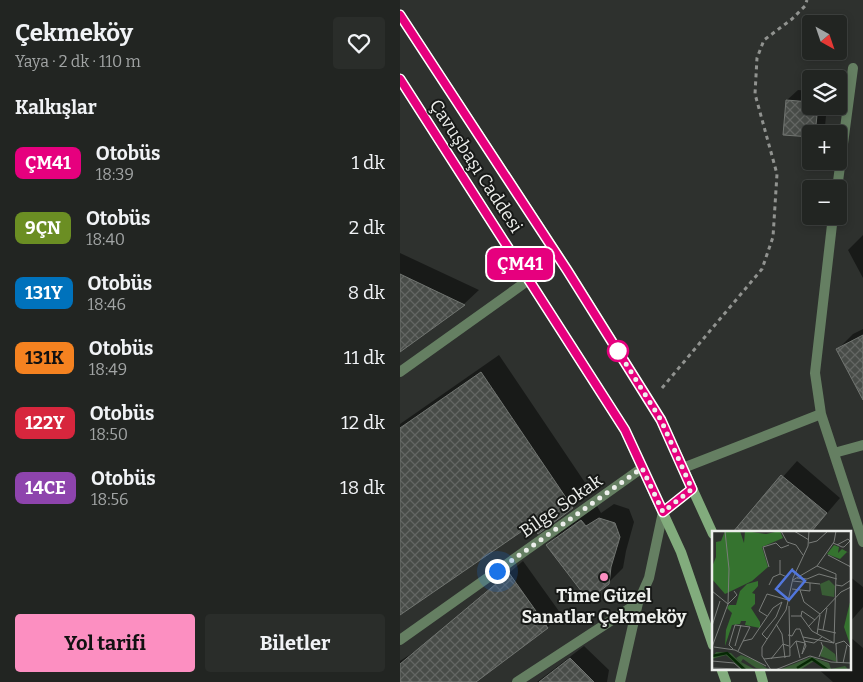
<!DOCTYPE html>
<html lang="tr">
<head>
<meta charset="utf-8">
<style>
	:root { --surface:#222522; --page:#2a2d2a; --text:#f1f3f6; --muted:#a2a5a5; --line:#3f4240; --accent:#fc8fc1 }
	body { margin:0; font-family:Bitter,serif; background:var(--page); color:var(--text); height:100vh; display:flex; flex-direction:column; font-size:19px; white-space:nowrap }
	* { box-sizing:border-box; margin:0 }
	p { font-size:16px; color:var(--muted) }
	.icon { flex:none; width:28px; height:28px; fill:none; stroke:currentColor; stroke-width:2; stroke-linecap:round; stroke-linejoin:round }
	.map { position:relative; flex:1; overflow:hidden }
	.side { display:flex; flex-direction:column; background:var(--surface); width:400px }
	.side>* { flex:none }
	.badge { padding:0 10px; border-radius:8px; font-size:18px; line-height:32px }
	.needle { width:32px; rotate:140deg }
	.tools { position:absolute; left:402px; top:15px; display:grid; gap:10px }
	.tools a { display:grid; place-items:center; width:45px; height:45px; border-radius:5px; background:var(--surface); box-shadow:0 2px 8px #0003,0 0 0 1px var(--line); font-size:25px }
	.you { position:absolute; width:25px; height:25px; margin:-12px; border:4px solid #fff; border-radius:50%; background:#1a73e8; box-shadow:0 0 0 8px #1a73e833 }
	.map>.badge { position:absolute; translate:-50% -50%; box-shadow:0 0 0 2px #fff }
	h2 { padding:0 15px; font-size:19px; line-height:45px }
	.round { display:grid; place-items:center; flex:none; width:52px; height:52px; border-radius:5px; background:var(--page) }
	.overview { display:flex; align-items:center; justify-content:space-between; height:85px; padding:0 15px }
	h1 { font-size:24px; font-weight:700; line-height:38px }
	.action { display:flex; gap:10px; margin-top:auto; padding:10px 15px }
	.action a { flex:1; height:58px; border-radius:5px; background:var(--accent); color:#111; font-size:20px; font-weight:700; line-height:58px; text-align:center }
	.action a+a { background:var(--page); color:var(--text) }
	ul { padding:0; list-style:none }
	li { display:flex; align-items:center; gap:15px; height:65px; padding:0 15px }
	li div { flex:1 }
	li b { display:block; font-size:19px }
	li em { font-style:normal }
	li .badge { min-width:55px; font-weight:700; text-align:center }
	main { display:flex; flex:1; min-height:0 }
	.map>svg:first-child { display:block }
	.shadow { fill:#0007 }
	.building { fill:url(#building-cross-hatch); stroke:#717571 }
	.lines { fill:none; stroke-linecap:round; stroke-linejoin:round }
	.path { stroke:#919390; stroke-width:3; stroke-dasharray:4 4; stroke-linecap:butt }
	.street { stroke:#657f62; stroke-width:10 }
	.secondary { stroke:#82ac7d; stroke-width:10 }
	.line-casing { stroke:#fff; stroke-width:11 }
	.line { stroke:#e6007e; stroke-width:8 }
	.walk { stroke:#edefec; stroke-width:5; stroke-dasharray:0 9 }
	.stop-dot { fill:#fff; stroke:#e6007e; stroke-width:2.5 }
	.poi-dot { fill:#fc8fc1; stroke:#171917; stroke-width:2 }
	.labels { text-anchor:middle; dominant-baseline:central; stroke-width:4; stroke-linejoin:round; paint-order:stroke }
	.street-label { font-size:18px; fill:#edefec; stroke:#171917 }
	.poi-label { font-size:18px; font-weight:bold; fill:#edefec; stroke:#171917 }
	.inset-river { fill:none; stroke:#062804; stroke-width:2.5 }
	.inset-road { fill:none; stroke:#7a7d7a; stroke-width:1 }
	.view { fill:#5176dd; fill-opacity:0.15; stroke:#5176dd; stroke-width:2.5 }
	.inset-edge { fill:none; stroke:#edefec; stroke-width:2.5 }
</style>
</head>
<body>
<main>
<section class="side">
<div class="overview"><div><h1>Çekmeköy</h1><p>Yaya · 2 dk · 110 m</p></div><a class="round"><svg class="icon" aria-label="heart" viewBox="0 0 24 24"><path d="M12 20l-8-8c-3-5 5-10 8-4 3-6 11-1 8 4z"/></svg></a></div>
<h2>Kalkışlar</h2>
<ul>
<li><span class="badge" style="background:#e6007e;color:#fff">ÇM41</span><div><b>Otobüs</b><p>18:39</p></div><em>1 dk</em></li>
<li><span class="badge" style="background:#6b8e23;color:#fff">9ÇN</span><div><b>Otobüs</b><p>18:40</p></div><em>2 dk</em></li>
<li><span class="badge" style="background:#0072bc;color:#fff">131Y</span><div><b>Otobüs</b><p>18:46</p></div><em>8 dk</em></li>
<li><span class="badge" style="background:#f58220;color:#111">131K</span><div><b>Otobüs</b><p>18:49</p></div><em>11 dk</em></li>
<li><span class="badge" style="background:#d7263d;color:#fff">122Y</span><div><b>Otobüs</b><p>18:50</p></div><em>12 dk</em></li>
<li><span class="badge" style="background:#8e44ad;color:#fff">14CE</span><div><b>Otobüs</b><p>18:56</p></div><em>18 dk</em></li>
</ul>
<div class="action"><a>Yol tarifi</a><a>Biletler</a></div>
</section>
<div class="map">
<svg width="463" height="682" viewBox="0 0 463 682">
	<defs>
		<pattern id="building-cross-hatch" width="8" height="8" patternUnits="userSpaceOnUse" patternTransform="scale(1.25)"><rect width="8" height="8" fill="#484c48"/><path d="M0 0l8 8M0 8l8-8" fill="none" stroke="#636663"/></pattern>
	</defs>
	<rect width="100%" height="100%" fill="#2e312e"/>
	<!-- shadow -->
	<path class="shadow" d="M398 90 411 91V106H427L425 126 411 136 384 134 387 100Z
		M463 235V278L448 250Z
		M0 253 79 290 64 304 0 350Z
		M463 329V397L438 349 453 334Z
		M99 355 190 490 173 507 138 532 131 523 0 613V424Z
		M397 461 440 498 411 532H339L336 530Z
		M214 504 229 509 234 522 226 551 223 568 208 583 148 545 162 530 197 506 201 513Z
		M123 561 161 614 148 627 74 682H0V661L25 645Z
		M449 576 463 587V607L449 623Z
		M449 636 463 648V682H433L417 668H449Z
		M184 646 209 670 207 682H137Z"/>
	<!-- building -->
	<path class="building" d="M386 100 411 102V106H418L415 134H411V137L383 135Z
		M0 274 65 305 0 352Z
		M463 335V400L436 349Z
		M81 372 173 508 138 534 131 525 0 615V428Z
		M381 475 427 513 411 532H333Z
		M199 518 215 523 220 537 211 567 209 584 188 600 146 545 181 520 186 526Z
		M109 573 148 628 76 682H0V664Z
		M170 658 194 682H139Z"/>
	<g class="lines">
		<!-- path -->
		<path class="path" d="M262 388 362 269 373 237 377 174 355 94 357 58 364 40 392 19 405 6 407 0"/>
		<!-- street -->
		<path class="street" d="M437 189 453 68
			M433 216 415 373 421 414 463 542
			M0 372 130 279
			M434 453 463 445
			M283 468 421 414
			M0 640 242 468
			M117 682 238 603
			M220 682 238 603 249 578 263 512 292 489"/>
		<!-- secondary -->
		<path class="secondary" d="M0 15 167 269 261 420 313 534
			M0 79 225 430 281 552 313 645
			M321 668 326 682
			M359 668 363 682"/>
	</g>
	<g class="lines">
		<!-- line casing -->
		<g class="line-casing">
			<path id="line" d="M0 15 167 270 261 420 292 489 263 512 225 430 0 79"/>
		</g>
		<!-- line -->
		<use href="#line" class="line"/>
		<!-- walk -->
		<path class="walk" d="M97 571 242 468 263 512 292 489 261 420 218 351"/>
	</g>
	<!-- markers -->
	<circle class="stop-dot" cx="218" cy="351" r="10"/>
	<circle class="poi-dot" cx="204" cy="577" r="5"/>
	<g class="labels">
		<!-- street labels -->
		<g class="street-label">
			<text transform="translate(76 166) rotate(57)">Çavuşbaşı Caddesi</text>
			<text transform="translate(161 506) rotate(-35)">Bilge Sokak</text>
		</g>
		<!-- poi labels -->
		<g class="poi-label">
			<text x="204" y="596">Time Güzel<tspan x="204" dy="21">Sanatlar Çekmeköy</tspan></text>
		</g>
	</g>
	<!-- overview -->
	<g transform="translate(312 531)">
		<rect width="139" height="139" fill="#2e312e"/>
		<path d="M111 114 123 123 125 131 108 125ZM29 124 45 130 57 139 44 137 31 128 29 131 44 139H35L24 127Z" fill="#395d35"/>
		<path d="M13 0H28L32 12 33 0 54 3 68 0 71 7 50 16 56 36 40 50 13 63 0 48V36L4 26V11L9 10ZM122 14 127 16 126 22 130 18 139 23 135 21 128 28 115 23ZM46 50V55L40 62 43 63V73L39 77 48 91V97L33 94 34 90H29L28 93 20 94 13 115 14 99 20 82 15 77 17 74H24L28 60 35 53ZM139 67V116L132 96Z" fill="#35732f"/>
		<path d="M117 49 123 55 122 66 110 64 108 53ZM4 121 19 122 35 139H31L14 124 0 128ZM99 126 117 132 119 138 133 135 136 138 114 139 102 130 88 139H67Z" fill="#395d35"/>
		<path class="inset-river" d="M0 125 15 122 33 139M85 137 100 128 116 139"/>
		<path class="inset-road" d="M69 0 75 11 84 14 91 24M82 0 97 9M97 12 105 10 116 0M121 12 126 14 130 16H132L138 10 136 8 125 14M116 24 139 36M68 29V43L75 46M105 35 122 11 124 0M57 36 51 16 64 12 69 17 77 14M85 47 95 48 107 43 125 48M81 49 105 35 124 43 122 112M81 50 108 53M57 54 61 46 68 43M124 54 130 55 139 49M66 57 81 37M80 58 98 60V52M88 59 92 71 108 83M0 60 16 73 25 64 22 60M55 85 47 80 55 63 76 69M79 85H89L100 100 122 112M89 85 90 80 103 89M64 93 70 103 73 127M0 95 8 70M96 96 129 61 139 56M88 98 94 115 90 123M106 98 124 102M111 99 115 77M105 103 108 84M76 104 80 105 84 98H88M91 106 122 112M55 108 50 103 64 86 70 71M31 110 40 108 61 77 70 71M84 110 88 127M92 110 102 112 110 106M123 113 132 110 139 117M124 113 125 132M23 115 29 94M0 116 16 73 17 38 13 0M2 116 23 119 54 135M78 117 84 110 93 112 90 123M21 118 17 114 23 94 38 96 26 120M107 126 111 116 109 111M52 128 78 125 77 75M59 128 71 113 77 115M0 130 22 132 30 139M131 132 135 114M0 137 29 138M59 139 50 125V116L74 79 81 47 96 15 97 0M63 139 98 125 119 131 138 132"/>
		<path class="view" d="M80 39 93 50 77 69 64 58Z"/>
		<rect width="139" height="139" class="inset-edge"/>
	</g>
</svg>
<div class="tools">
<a><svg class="needle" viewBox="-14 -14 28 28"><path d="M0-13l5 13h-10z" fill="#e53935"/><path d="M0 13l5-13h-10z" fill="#a2a5a5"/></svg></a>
<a><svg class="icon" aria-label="layers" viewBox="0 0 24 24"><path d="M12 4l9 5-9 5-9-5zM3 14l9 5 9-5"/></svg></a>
<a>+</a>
<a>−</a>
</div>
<div class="you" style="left:97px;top:571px"></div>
<b class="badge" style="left:120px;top:264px;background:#e6007e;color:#fff">ÇM41</b>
</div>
</main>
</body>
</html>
